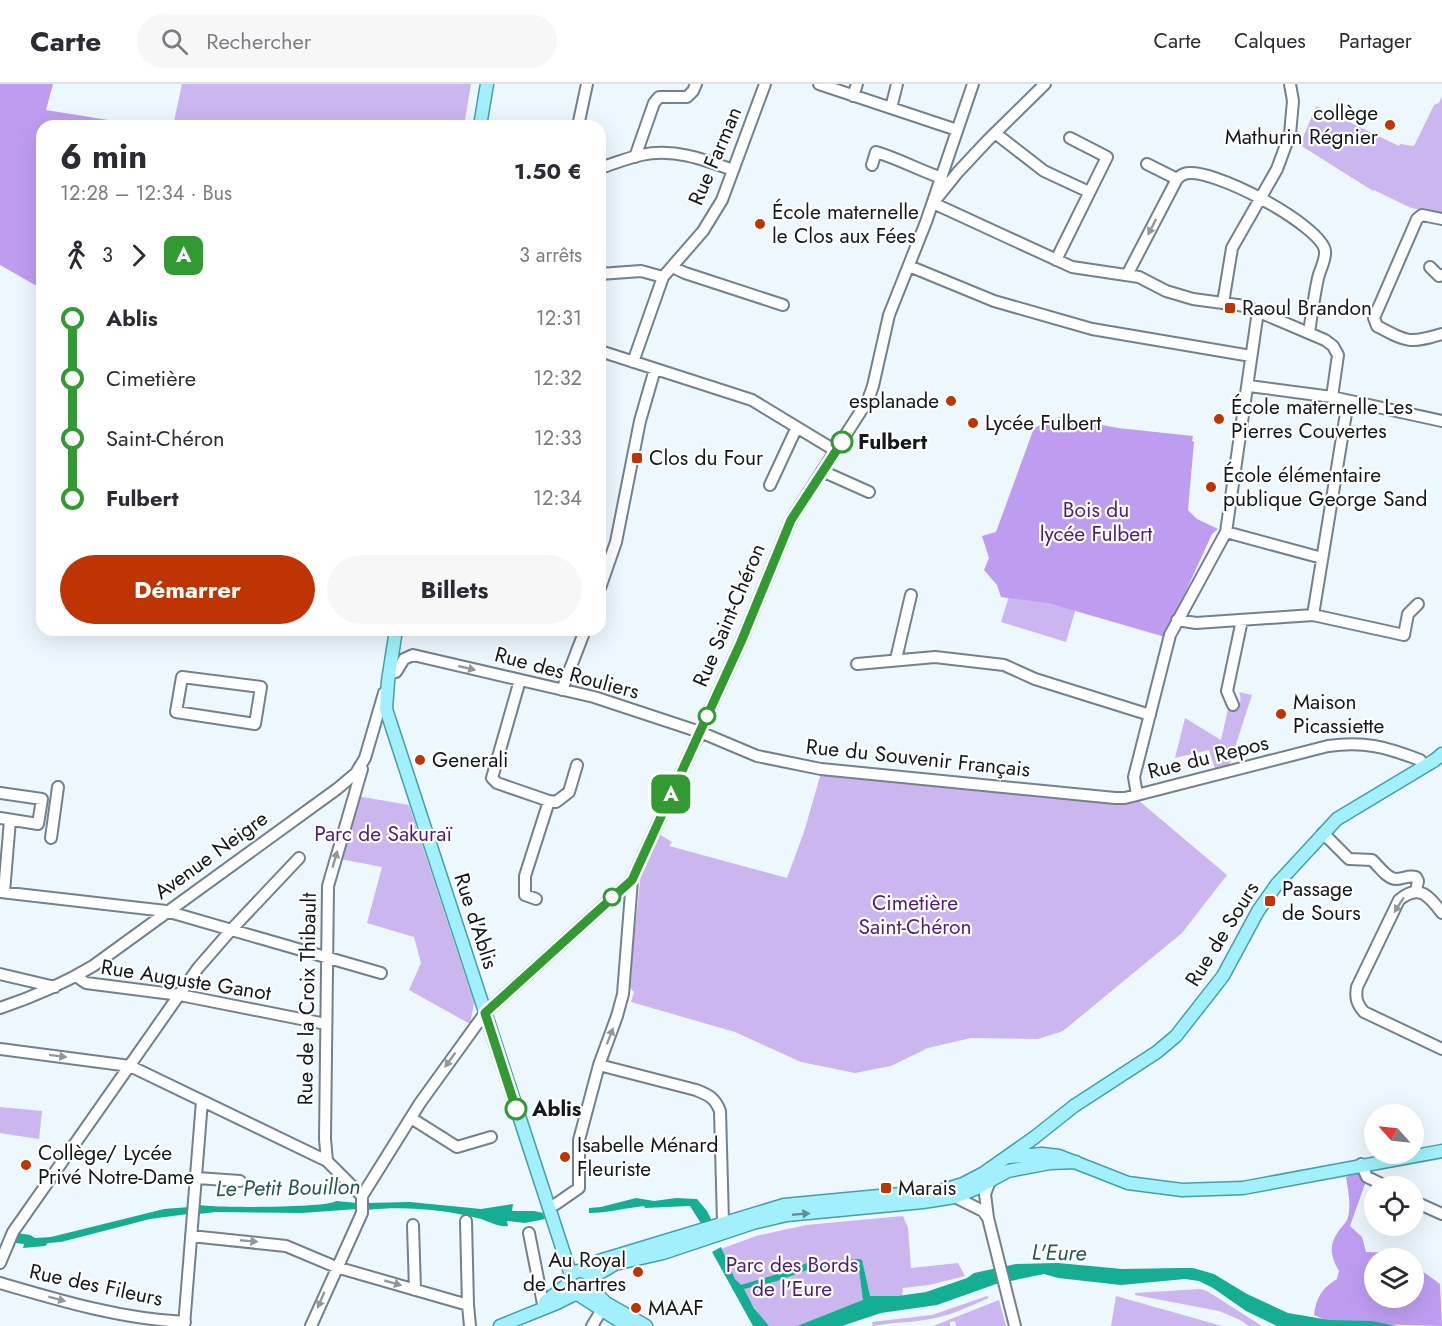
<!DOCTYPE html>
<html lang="fr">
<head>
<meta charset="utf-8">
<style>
	:root { --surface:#fff; --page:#f7f7f7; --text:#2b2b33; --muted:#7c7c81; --line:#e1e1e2; --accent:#be3503 }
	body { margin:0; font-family:Jost,sans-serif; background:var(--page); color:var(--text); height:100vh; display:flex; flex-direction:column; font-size:22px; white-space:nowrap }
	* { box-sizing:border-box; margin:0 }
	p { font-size:20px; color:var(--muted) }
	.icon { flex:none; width:33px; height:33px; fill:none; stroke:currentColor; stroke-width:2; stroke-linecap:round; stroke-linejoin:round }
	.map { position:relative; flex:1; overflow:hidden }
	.side { position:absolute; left:36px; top:36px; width:570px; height:516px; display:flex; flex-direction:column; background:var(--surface); border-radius:18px; box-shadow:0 6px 24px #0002 }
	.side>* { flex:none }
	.badge { padding:0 12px; border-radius:9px; font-size:21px; line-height:39px }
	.needle { width:39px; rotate:297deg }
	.fabs { position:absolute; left:1364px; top:1020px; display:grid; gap:12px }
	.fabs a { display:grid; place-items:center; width:60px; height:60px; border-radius:50%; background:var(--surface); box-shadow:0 6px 24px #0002; font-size:30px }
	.map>.badge { position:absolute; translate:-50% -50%; box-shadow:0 0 0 3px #fff }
	.legs { display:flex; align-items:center; gap:9px; height:66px; padding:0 24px; font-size:20px }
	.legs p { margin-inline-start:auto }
	.summary { display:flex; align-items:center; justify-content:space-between; height:102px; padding:0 24px }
	h1 { font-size:33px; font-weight:700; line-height:45px }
	.cta { display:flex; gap:12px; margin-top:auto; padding:12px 24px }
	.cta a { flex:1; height:69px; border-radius:36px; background:var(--accent); color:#fff; font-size:24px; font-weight:700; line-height:69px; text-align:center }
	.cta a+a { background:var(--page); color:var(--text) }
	ul { padding:0 24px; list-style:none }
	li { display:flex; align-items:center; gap:21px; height:60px; font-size:22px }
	li i { display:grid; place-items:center; width:9px; height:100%; margin:0 8px; background:currentColor }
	li i::after { content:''; width:15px; height:15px; margin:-8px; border:4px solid; border-radius:50%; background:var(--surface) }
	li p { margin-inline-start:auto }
	li:first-child i { background:linear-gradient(#0000 50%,currentColor 0) }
	li:last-child i { background:linear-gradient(currentColor 50%,#0000 0) }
	header { display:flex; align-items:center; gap:36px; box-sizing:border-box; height:84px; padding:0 30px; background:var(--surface); border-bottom:2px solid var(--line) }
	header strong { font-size:28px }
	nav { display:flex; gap:33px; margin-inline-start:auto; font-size:21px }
	.search { width:420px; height:54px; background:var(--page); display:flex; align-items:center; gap:15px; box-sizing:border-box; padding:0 21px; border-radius:33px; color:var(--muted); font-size:22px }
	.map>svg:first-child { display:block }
	.green { fill:#ccb6ef }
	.forest { fill:#be9df1 }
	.water { fill:#16ae92 }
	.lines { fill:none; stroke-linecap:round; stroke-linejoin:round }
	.minor-casing { stroke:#73818c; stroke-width:14 }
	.major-casing { stroke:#469eab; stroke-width:15 }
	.minor { stroke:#fff; stroke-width:10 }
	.major { stroke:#a1f0fb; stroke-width:12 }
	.oneway { fill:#949799 }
	.oneway2 { fill:#618f97 }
	.line-1-casing { stroke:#fff; stroke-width:14 }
	.line-1 { stroke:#393; stroke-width:9 }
	.poi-dot { fill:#be3503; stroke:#fff; stroke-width:2 }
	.stop-1-dot { fill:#fff; stroke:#393; stroke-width:3 }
	.labels { text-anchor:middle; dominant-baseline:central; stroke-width:4.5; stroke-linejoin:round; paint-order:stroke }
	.poi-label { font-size:21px; fill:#12181c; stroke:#fff; text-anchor:start }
	.street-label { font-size:21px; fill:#12181c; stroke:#fff }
	.stop-label { font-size:21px; font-weight:bold; fill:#12181c; stroke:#fff; text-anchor:start }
	.park-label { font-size:21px; fill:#4d1d7d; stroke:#fff }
	.water-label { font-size:22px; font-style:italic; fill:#24594d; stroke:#fff }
</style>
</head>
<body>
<header>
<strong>Carte</strong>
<div class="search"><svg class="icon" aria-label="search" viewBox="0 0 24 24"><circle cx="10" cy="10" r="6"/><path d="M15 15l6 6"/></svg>Rechercher</div>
<nav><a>Carte</a><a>Calques</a><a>Partager</a></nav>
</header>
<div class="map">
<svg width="1442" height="1242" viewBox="0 0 1442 1242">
	<rect width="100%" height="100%" fill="#edf7fe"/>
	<!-- green -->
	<path class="green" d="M182 0H471L464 42H173Z
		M1442 12V130L1411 124 1374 106 1373 107 1300 61 1316 22 1399 62 1400 60 1414 62 1434 21 1439 19Z
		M1011 506 1076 524 1066 558 1001 538Z
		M1239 608 1252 611 1229 682 1215 685 1209 666 1175 674 1185 634 1221 656 1228 625 1233 626C1241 620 1242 617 1239 608Z
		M821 689 1122 718 1138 716 1227 791 1182 849 1063 947 1038 955 971 954 928 964 891 982 855 989 801 978 735 948 631 918 634 908 629 903 641 788 659 750 672 758 669 762 787 794 804 748Z
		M357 712 409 721 474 919 470 940 409 906 421 879 414 853 367 839 382 783 340 775Z
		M0 1023 42 1027 39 1055 0 1049Z
		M903 1132 908 1144 911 1184 958 1179 965 1192 929 1201 903 1204 902 1212 862 1217 797 1242H769L765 1239 735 1195 721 1165 756 1152 806 1141Z
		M1200 1205 1207 1207 1262 1242H1249L1238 1235 1219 1227 1135 1211V1209Z
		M987 1212 989 1214C970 1222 950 1232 930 1235 911 1239 892 1238 873 1242L872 1238 932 1231Z
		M1116 1212 1222 1242H1111Z
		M999 1216 1006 1242H956L955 1237 950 1238V1242H933Z"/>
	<!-- forest -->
	<path class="forest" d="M0 0H53L46 26 145 42H42V205L0 181Z
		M1059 333 1118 344 1193 352 1192 357 1194 358 1188 426 1197 435 1218 445 1212 450 1165 553 1048 519 1001 513 997 501 984 486 989 474 982 452 996 448 1034 344 1043 340 1045 335 1052 336Z
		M1357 1089 1366 1097 1350 1142 1362 1153 1366 1168 1404 1169 1407 1174H1374V1214H1413V1188L1418 1184 1440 1200 1442 1242 1332 1239 1314 1231C1316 1214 1322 1204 1337 1195L1339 1187C1331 1173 1328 1162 1338 1148 1340 1144 1345 1140 1347 1136 1352 1124 1348 1106 1346 1093Z"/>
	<!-- water -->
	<path class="water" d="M636 1114 654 1117 676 1114 697 1115 707 1127 712 1137 702 1141 690 1122 645 1124 644 1122C625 1124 608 1129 589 1129V1124L601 1123Z
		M336 1117 357 1119V1125L302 1129 216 1128 198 1130 200 1121C214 1124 327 1124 336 1117Z
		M410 1118 481 1125 513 1120 512 1127H534L543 1129 545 1135 525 1139 507 1137 508 1142C499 1144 487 1136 477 1134 440 1125 404 1122 366 1126V1119Z
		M189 1123 188 1130 150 1135 61 1158 48 1159 45 1162 23 1164 24 1160 15 1159V1163L9 1162 17 1149 30 1151 35 1154 51 1153 164 1125Z
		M721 1163 735 1195 741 1201 771 1192 807 1179 859 1175 862 1176 870 1212H898L926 1208 967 1194 974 1189 1016 1180 1058 1179 1122 1185 1180 1184H1193L1214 1190 1247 1210 1288 1229 1329 1236 1372 1237 1397 1242H1277L1246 1227 1213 1204 1199 1197 1185 1195 1121 1201 1058 1194 1044 1190 996 1200 937 1221 881 1229 842 1242H797L863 1216 859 1186 855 1180 810 1185 777 1197 744 1205 754 1224 769 1242H753L712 1168Z"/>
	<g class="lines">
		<!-- minor casing -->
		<g class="minor-casing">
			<path id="minor" d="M819 0 957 46
				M853 12 857 0
				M891 24 897 0
				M578 42 587 0
				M995 49 1044 87 1089 108
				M635 73 654 19 659 13H687L693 7 696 0
				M1147 80 1177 95C1179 93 1181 91 1184 90 1210 81 1322 142 1325 167 1326 176 1320 185 1318 194 1314 212 1312 230 1309 248
				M872 81 876 68C899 75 919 86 942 94
				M600 84C613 80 627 74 641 71 674 64 703 75 733 86
				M938 113 958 88 988 56 1045 0
				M933 119 1072 183 1139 193 1166 207 1193 215 1245 222 1325 256 1333 262 1338 271 1332 313
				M1442 135 1422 131 1417 135 1374 234 1377 242C1407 258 1409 260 1442 250
				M1056 176 1107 73 1070 54
				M909 182 994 217 1092 245 1251 272
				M672 183 685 189 783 221
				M1430 183 1439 192 1442 191
				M600 190 641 187 663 193
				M1127 191 1177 95
				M1223 219 1232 164 1277 85 1290 50 1293 17 1290 0
				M600 267 752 316 836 367
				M633 278 663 193 703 147 722 116 765 0
				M1249 302 1332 313 1442 337
				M822 387 869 408
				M770 401 796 345
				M1226 448 1322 474
				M600 504 616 458 640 337 655 285
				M1313 531 1348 317
				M1177 536 1196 539 1313 531 1404 551 1408 530 1418 520
				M896 575 911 511
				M857 580 935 573 1004 581 1035 595 1150 631
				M396 588 404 575 413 571 594 613 700 648 757 672 821 685 1115 714H1125L1328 662C1365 657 1386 663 1420 676L1425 682
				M182 593 261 603 255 640 176 628Z
				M520 596 492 694 497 699 549 717 525 792V811L536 815
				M562 606 585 546
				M1233 621 1227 607 1242 536
				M0 709 42 715 38 740 0 734
				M1137 711 1134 693 1170 551 1226 448 1258 227
				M549 717 556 718 569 708 577 681
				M1323 749 1349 775 1372 776C1378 781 1387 795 1396 795 1403 795 1408 791 1416 793L1418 797 1416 807
				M51 754 58 703
				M0 808 166 827 381 889
				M4 808 10 736
				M1442 829C1429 812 1419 799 1399 816L1357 903C1355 914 1357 920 1364 928L1442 965
				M0 890 55 903
				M76 892 86 899 180 911 326 940
				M0 924C33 913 63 900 93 882L337 705 356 689 365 674 384 609
				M0 965 130 982 327 1077
				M599 981 696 1006C709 1011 715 1014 720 1027L723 1138
				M411 1034 457 1063 491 1053
				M1361 1080 1367 1093 1386 1102
				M197 1094 240 1097
				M990 1097 985 1110 988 1134 1015 1242
				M362 1112 327 1077 325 1055 328 802 362 685
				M955 1113 983 1127 988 1134
				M1413 1117 1442 1130
				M556 1120 579 1104V1056L599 981 617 932 623 910 632 796 741 558 791 436 868 316 873 302 889 231 926 138 973 0
				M466 1137 468 1221
				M413 1141 415 1206
				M529 1149 543 1220
				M191 1152 286 1162 336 1183 468 1221 470 1242
				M0 1179 13 1148 198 884 231 846 299 774
				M0 1199C61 1217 122 1235 185 1238
				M184 1242 202 1017
				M311 1242 362 1129V1112L420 1019 485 929 632 796
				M592 1242 601 1227"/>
		</g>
		<!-- major casing -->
		<g class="major-casing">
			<path id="major" d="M480 42 487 0
				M396 546 388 597 386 625 571 1191
				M1009 1073 1042 1070 1059 1072 1128 1099 1182 1106 1243 1104 1442 1067
				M568 1199a12 12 0 1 1 24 0a12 12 0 1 1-24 0Z
				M586 1188 599 1177 784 1121 943 1106 963 1100 984 1089 1035 1053 1074 1022 1157 968 1176 952 1223 892 1258 827 1277 800 1337 735 1435 676 1442 670
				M591 1194 615 1180 663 1169 753 1139 787 1131 923 1118 955 1113 975 1105 1008 1087 1050 1079 1076 1078
				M591 1204 606 1219 646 1242
				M579 1211 627 1242
				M545 1218 568 1200
				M500 1242 557 1219 575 1210"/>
		</g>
		<!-- minor -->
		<use href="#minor" class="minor"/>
		<!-- major -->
		<use href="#major" class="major"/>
	</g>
	<!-- one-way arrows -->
	<defs><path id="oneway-solid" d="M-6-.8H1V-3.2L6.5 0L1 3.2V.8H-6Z" transform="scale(1.5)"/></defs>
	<g class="oneway">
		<use href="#oneway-solid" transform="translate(1152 143) rotate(117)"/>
		<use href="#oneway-solid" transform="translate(467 584) rotate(13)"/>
		<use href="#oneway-solid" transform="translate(335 775) rotate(-74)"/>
		<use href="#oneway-solid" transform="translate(1399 821) rotate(123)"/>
		<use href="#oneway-solid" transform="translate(610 952) rotate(-69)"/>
		<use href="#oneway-solid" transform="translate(58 972) rotate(7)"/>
		<use href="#oneway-solid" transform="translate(450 976) rotate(126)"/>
		<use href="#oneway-solid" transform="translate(249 1157) rotate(5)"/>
		<use href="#oneway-solid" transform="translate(393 1199) rotate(16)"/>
		<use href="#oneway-solid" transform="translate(57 1215) rotate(15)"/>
		<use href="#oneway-solid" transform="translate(321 1216) rotate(113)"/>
	</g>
	<use class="oneway2" href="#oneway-solid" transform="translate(801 1130) rotate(-5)"/>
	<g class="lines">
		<!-- line-1 casing -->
		<g class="line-1-casing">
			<path id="line-1" d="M516 1025 485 929 632 796 741 558 791 436 842 358"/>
		</g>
		<!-- line-1 -->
		<use href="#line-1" class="line-1"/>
	</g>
	<!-- markers -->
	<g class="poi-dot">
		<circle cx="1390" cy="41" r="6"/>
		<circle cx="760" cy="140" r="6"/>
		<rect x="1224" y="218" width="12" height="12" rx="3"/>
		<circle cx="951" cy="317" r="6"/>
		<circle cx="1219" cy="335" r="6"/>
		<circle cx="973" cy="339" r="6"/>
		<rect x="631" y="368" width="12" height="12" rx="3"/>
		<circle cx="1211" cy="403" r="6"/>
		<circle cx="1281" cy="630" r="6"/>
		<circle cx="420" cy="676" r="6"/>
		<rect x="1264" y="811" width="12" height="12" rx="3"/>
		<circle cx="565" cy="1073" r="6"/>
		<circle cx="26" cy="1081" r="6"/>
		<rect x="880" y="1098" width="12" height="12" rx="3"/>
		<circle cx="638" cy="1188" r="6"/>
		<circle cx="636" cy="1224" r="6"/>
	</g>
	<g class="stop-1-dot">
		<circle cx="842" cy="358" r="10"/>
		<circle cx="707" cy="632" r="8"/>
		<circle cx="612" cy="813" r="8"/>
		<circle cx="516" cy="1025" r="10"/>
	</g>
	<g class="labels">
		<!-- poi labels -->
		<g class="poi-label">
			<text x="1378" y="29" text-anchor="end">collège<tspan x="1378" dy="24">Mathurin Régnier</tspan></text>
			<text x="772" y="128">École maternelle<tspan x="772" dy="24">le Clos aux Fées</tspan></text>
			<text x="1242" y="224">Raoul Brandon</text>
			<text x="939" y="317" text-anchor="end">esplanade</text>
			<text x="1231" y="323">École maternelle Les<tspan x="1231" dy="24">Pierres Couvertes</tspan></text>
			<text x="985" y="339">Lycée Fulbert</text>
			<text x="649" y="374">Clos du Four</text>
			<text x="1223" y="391">École élémentaire<tspan x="1223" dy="24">publique George Sand</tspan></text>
			<text x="1293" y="618">Maison<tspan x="1293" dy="24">Picassiette</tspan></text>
			<text x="432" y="676">Generali</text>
			<text x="1282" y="805">Passage<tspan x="1282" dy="24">de Sours</tspan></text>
			<text x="577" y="1061">Isabelle Ménard<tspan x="577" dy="24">Fleuriste</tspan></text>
			<text x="38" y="1069">Collège/ Lycée<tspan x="38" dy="24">Privé Notre-Dame</tspan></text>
			<text x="898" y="1104">Marais</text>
			<text x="626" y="1176" text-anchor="end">Au Royal<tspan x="626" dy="24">de Chartres</tspan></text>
			<text x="648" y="1224">MAAF</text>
		</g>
		<!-- street labels -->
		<g class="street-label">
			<text transform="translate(715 72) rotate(-67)">Rue Farman</text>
			<text transform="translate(729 531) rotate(-67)">Rue Saint-Chéron</text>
			<text transform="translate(567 589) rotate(15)">Rue des Rouliers</text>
			<text transform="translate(1208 673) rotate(-14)">Rue du Repos</text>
			<text transform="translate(918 674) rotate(6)">Rue du Souvenir Français</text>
			<text transform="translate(211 771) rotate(-36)">Avenue Neigre</text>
			<text transform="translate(476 837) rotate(72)">Rue d'Ablis</text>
			<text transform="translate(1222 850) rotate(-58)">Rue de Sours</text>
			<text transform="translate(186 896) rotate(9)">Rue Auguste Ganot</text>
			<text transform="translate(307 915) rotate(-89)">Rue de la Croix Thibault</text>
			<text transform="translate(96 1201) rotate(12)">Rue des Fileurs</text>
		</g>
		<!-- stop labels -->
		<g class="stop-label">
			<text x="858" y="358">Fulbert</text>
			<text x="532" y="1025">Ablis</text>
		</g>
		<!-- park labels -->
		<g class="park-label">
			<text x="1096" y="426">Bois du<tspan x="1096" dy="24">lycée Fulbert</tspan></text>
			<text x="383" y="750">Parc de Sakuraï</text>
			<text x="915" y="819">Cimetière<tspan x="915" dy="24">Saint-Chéron</tspan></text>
			<text x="792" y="1181">Parc des Bords<tspan x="792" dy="24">de l'Eure</tspan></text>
		</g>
		<!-- water labels -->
		<g class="water-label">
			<text transform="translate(288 1103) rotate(-1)">Le Petit Bouillon</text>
			<text transform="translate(1059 1168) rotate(1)">L'Eure</text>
		</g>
	</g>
</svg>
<div class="fabs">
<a><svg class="needle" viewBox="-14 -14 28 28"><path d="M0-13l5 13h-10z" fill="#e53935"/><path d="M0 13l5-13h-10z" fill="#7c7c81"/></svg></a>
<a><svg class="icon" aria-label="locate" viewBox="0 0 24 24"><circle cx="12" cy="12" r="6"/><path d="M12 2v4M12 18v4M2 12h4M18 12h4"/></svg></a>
<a><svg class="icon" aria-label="layers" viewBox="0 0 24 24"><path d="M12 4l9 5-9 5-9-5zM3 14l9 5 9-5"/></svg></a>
</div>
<b class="badge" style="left:671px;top:710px;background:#393;color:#fff">A</b>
<section class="side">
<div class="summary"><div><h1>6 min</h1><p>12:28 – 12:34 · Bus</p></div><b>1.50 €</b></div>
<div class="legs"><svg class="icon" aria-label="walk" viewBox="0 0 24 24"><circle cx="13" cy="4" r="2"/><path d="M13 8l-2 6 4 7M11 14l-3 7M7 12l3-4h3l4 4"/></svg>3<svg class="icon" aria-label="forward" viewBox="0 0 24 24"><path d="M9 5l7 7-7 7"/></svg><b class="badge" style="background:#393;color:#fff">A</b><p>3 arrêts</p></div>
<ul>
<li><i style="color:#393"></i><b>Ablis</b><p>12:31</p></li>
<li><i style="color:#393"></i><span>Cimetière</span><p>12:32</p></li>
<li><i style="color:#393"></i><span>Saint-Chéron</span><p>12:33</p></li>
<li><i style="color:#393"></i><b>Fulbert</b><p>12:34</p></li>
</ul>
<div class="cta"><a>Démarrer</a><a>Billets</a></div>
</section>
</div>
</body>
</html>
